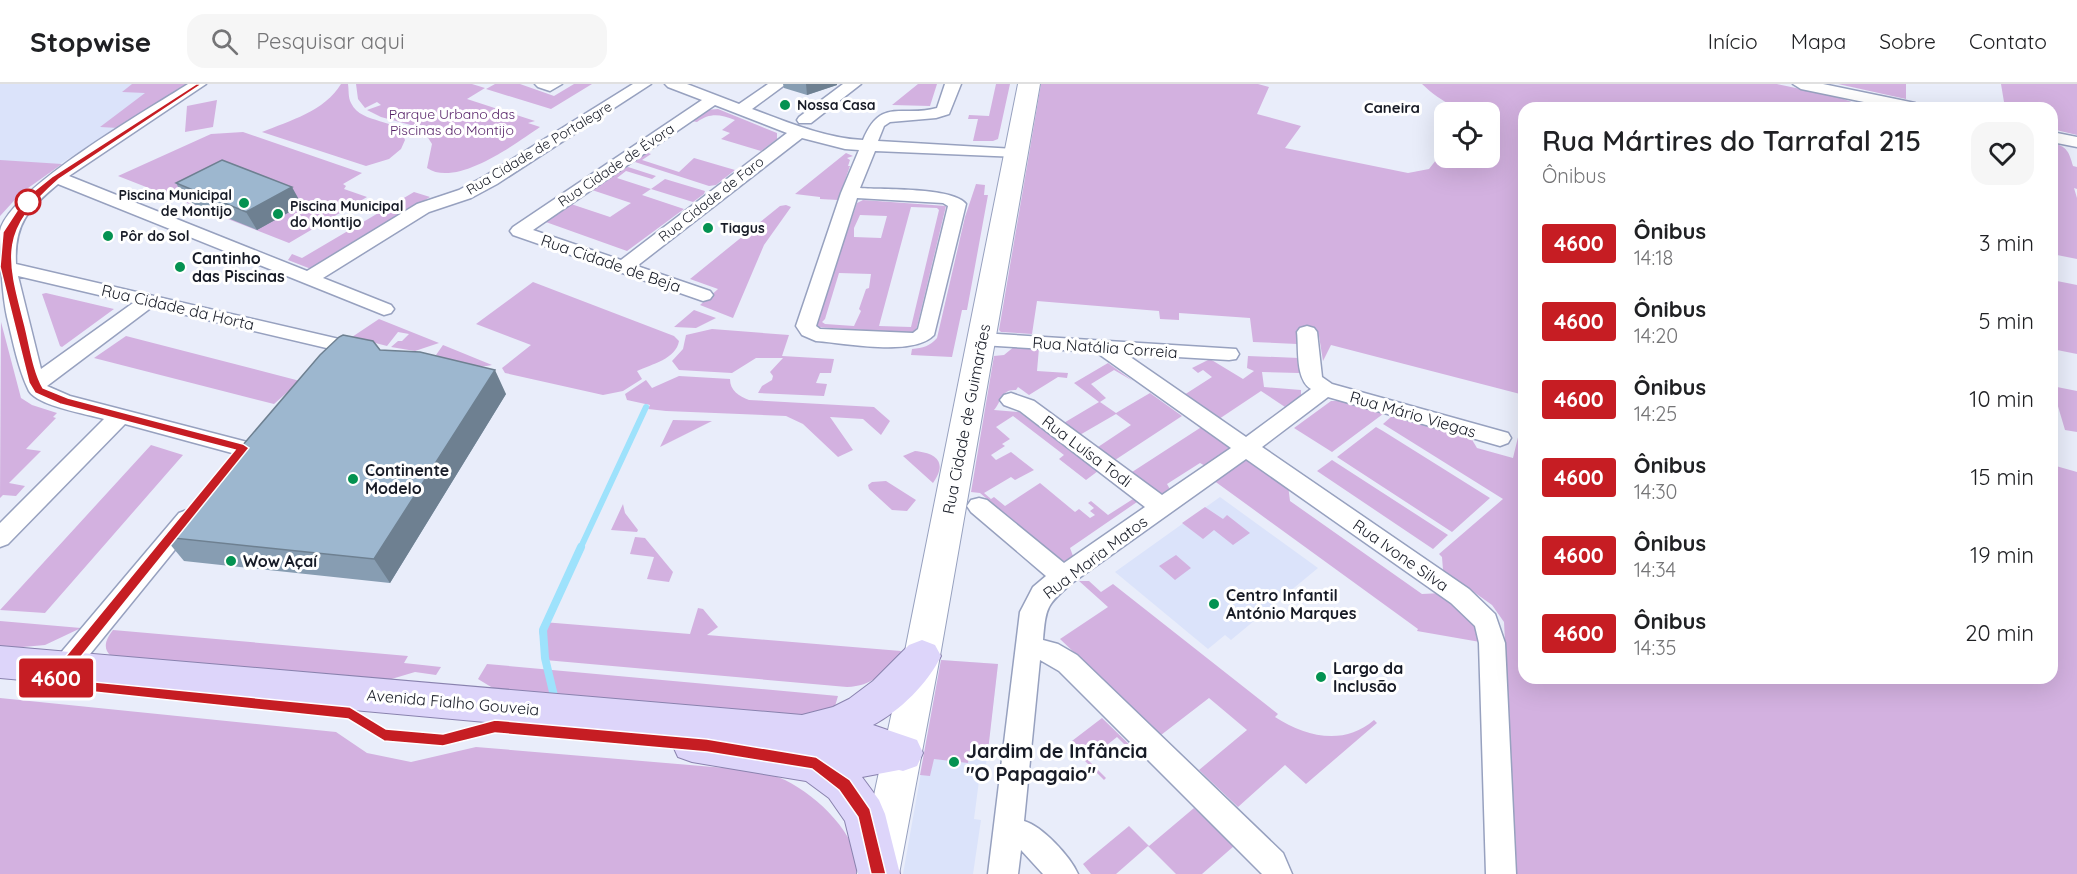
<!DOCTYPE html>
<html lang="pt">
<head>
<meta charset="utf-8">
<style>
	:root { --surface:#fff; --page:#f6f6f6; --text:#202124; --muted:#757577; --line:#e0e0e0 }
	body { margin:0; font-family:Quicksand,sans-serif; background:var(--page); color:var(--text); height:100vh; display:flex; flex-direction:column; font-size:22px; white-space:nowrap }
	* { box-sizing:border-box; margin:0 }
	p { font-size:20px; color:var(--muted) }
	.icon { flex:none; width:33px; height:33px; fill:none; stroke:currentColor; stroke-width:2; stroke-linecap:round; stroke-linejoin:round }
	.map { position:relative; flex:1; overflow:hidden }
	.drawer { position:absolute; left:1518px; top:18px; width:540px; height:582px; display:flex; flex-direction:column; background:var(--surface); border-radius:18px; box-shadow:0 6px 24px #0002 }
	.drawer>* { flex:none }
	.badge { padding:0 12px; border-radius:4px; font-size:21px; line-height:39px }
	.controls { position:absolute; left:1434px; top:18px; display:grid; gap:12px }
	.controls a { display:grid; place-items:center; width:66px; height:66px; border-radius:12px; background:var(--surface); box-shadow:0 6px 24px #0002; font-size:30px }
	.map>.badge { position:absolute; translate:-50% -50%; box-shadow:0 0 0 3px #fff }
	.round { display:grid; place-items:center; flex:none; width:63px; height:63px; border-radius:18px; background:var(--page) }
	.head { display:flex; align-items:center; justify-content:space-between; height:102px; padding:0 24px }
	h1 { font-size:28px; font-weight:600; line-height:45px }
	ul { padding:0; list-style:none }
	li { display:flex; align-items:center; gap:18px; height:78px; padding:0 24px }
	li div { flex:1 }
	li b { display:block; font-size:22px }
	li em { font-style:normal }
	li .badge { min-width:66px; font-weight:700; text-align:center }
	header { display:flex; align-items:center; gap:36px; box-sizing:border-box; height:84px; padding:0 30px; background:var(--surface); border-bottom:2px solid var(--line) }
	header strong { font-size:28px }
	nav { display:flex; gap:33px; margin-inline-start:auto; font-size:21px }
	.search { width:420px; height:54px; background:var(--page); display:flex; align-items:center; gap:15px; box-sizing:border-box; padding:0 21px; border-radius:18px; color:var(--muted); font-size:22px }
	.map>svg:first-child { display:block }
	.built { fill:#dbe3fa }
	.green { fill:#d3b1e0; fill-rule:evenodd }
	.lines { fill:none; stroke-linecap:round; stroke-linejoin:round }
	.stream-far1 { stroke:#9ee2fc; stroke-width:6 }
	.stream { stroke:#9ee2fc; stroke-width:8 }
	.street-casing { stroke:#97a1bf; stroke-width:3 }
	.secondary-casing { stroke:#97a1bf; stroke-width:2 }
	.primary-casing { stroke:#8982ae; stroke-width:2 }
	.street { fill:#fff; fill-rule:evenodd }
	.secondary { fill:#fff; fill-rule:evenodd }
	.primary { fill:#ddd5fa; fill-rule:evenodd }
	.wall { fill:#879db2 }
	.shaded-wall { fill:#6e8091 }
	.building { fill:#9db7cf; stroke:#6e8091; stroke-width:1.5 }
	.line { fill:#c61d23; stroke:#fff; stroke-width:1.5 }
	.poi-dot { fill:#049251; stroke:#fff; stroke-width:2 }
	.stop-dot { fill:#fff; stroke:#c61d23; stroke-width:3 }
	.labels { text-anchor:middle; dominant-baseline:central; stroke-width:6; stroke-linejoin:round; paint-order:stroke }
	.far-poi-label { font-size:14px; font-weight:bold; fill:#171b26; stroke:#fff; text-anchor:start }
	.far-park-label { font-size:14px; fill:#531e65; stroke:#fff }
	.far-street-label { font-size:14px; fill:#171b26; stroke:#fff }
	.far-neighbourhood-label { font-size:15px; font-weight:bold; fill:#171b26; stroke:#fff }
	.poi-label { font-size:16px; font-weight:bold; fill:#171b26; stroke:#fff; text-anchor:start }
	.street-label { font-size:16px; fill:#171b26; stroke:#fff }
	.near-poi-label { font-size:20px; font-weight:bold; fill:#171b26; stroke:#fff; text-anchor:start }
</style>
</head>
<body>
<header>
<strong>Stopwise</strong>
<div class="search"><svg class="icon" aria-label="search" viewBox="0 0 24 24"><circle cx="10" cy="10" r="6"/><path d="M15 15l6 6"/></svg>Pesquisar aqui</div>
<nav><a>Início</a><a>Mapa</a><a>Sobre</a><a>Contato</a></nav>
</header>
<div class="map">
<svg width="2077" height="790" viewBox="0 0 2077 790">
	<rect width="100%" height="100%" fill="#e9edfa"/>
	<!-- built -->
	<path class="built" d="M0 0H186L49 87 21 109 0 132Z
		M1220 413 1318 484 1231 556 1225 551 1208 565 1115 488Z
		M941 576 998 580 985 689H980L974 735 981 736 973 790H903Z"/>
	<!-- green -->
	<path class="green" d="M132 0H186L118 44 100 43 145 9 122 8Z
		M341 0H348C349 7 348 13 351 19 362 42 399 32 405 56L401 65 389 75 366 82 262 48C289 37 325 27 341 0Z
		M356 0H472L485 4 467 15 535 37 528 39 540 43C515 60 456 104 427 84L432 60 423 46 418 43 381 33 367 26 381 21 377 18 365 24 358 15Z
		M495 0H520L554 12 574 0H592L551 25 486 5Z
		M918 0H937L930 22 892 21Z
		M996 0H1010L998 55 993 57H973L978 35H968L969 31 989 32Z
		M1041 0H1258L1269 3 1257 30 1301 42 1285 64 1408 89 1429 85 1444 66V74H1490V28C1461 28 1443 20 1422 0H1777L1838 13 1868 24H1524V311L1331 261 1323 277 1319 252 1296 246 1297 260 1253 258 1250 234 1179 229V236L1160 235 1159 227 1037 217 1032 250 1001 248 999 246Z
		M1838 0H1906V15Z
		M2001 0H2077V51L2052 45V24H2005Z
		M217 16 213 43 185 48 187 22Z
		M718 25 777 49V55L761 67 721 55 730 49 722 46 735 36C719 30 710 29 697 38L691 37 706 26Z
		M243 48 362 89 343 100 346 102 344 105 367 113 289 159 118 92 211 50Z
		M2052 59C2067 62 2069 68 2073 82L2077 83V105L2074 104 2077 114V175L2052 170Z
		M645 68 651 70 642 76 679 88 694 74 735 86 716 101 709 102 635 78V74Z
		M846 69 853 72 847 74 850 76 848 82H850L838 116 820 115V113L795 110Z
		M0 76 62 80 21 109 0 132Z
		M628 83 656 92 652 95 626 87 617 94 651 105 665 95 705 107 704 110 693 118 651 105 642 111 684 125 627 167 543 137 568 119 610 133 631 119 589 105 621 84Z
		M976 100 985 101 984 111H988L967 226H962L952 273 911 271 912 265C923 264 930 262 937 254L965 133Z
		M414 108 430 113 311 185 288 176 292 170 302 174Z
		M863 116 946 122 916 247 912 249 815 243 857 119ZM911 123 937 124 939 126 911 243 879 242ZM860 131 887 132 881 154 854 153V144ZM839 189 871 190 869 204 866 205 859 225 861 227 854 242 825 240 822 238 825 235Z
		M786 121 791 123 764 161 733 234 700 221 718 205 690 195 780 122Z
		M2052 196 2077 201V270L2052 265Z
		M533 198 674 252 679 257C676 275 652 280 637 287L642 295 623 307 603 311 505 289 502 284 531 261 476 240Z
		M46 209 114 225 62 263 60 262 42 210Z
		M694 226 716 234 696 244 674 243Z
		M379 235 439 259 415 267 391 263 398 257H402L409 250 398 248 387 262 352 253Z
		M1 238 21 314 32 321 57 329 53 333 56 334 26 365 41 367 9 399 25 402 16 412 3 411 0 414Z
		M712 245 789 251 782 272 834 275 831 289H820L816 299 827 300 824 312 758 309 762 302 772 296 773 292 770 288 783 274H756L732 289 679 286 672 277 683 265 686 251Z
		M126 252 300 297 274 320 94 274Z
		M443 261 492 281C476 285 450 279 436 271Z
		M1015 262 1039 264 1037 287 1068 289 1067 294 1058 293 1029 311 1018 303 1016 306C1001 305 1002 317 994 326L1019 328 1098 387 1086 396 1059 375 1064 371 1013 332 996 343 1010 355 1002 360 1005 362 991 371 996 376 1011 368 1034 386 1015 396 1011 393 984 409 991 415 994 413 1005 422 1040 399 1075 428 1079 425 1090 434 1095 431 1090 427 1094 424 1088 419 1091 417 1108 431 1133 415 1137 418 1070 464 1073 472 1063 479 980 409 971 408 994 272 1004 271Z
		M1248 272 1299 274V289L1262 288 1264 303 1301 306V312L1285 323 1261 307 1219 335 1184 311 1212 293 1203 286 1198 289 1192 284 1210 275 1243 295 1254 287 1247 284Z
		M1108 279 1133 297 1114 286 1091 300 1106 314 1100 318 1116 329 1150 309 1182 332 1112 378 1095 365 1131 341 1116 330 1078 352 1062 340 1099 318 1074 299Z
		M679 292 730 295C730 307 739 312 749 316L874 323 890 337 881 351 863 335 830 333 853 366 838 373 803 340 786 332 666 327 648 325 650 321 627 316 625 310 646 296 652 304Z
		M2052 302 2077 307V348L2065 346Z
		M1331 317H1339L1383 330 1332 368 1294 344Z
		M1524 328V594H2052V368L2056 382 2077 388V790H1517L1504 538 1492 521 1443 486 1442 473 1439 470 1503 415 1383 340 1392 332 1471 354 1477 364 1513 374Z
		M673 336 712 337 660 363Z
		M1203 342 1226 358 1229 364 1227 369 1207 383 1200 379 1167 400 1171 407 1165 412H1159L1129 390Z
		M1376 343 1383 347 1490 414 1452 448 1337 373Z
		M151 361 183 371 45 529 0 526Z
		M915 367C936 369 948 378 933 399L903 372Z
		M1243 376H1252L1288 401 1290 417 1422 510 1442 509 1471 531 1479 547 1480 558 1417 547 1418 545 1213 396Z
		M1332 376 1448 451 1433 465 1317 387Z
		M886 397 916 416 907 427 892 426 869 405 868 401 872 398Z
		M623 420 625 429 638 446 637 448 611 446Z
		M1205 423 1223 435 1227 431 1250 449 1233 461 1214 446 1203 455 1182 439Z
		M635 453 645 454 673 488 669 498 647 495 654 473 630 470Z
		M1176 471 1191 484 1175 496 1159 482Z
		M1079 497H1089L1101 508 1113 500 1278 630 1275 633C1306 653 1344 662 1374 636L1377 639 1306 700 1285 681 1238 723 1199 686 1247 646 1209 614 1161 651 1060 555 1108 523Z
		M698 524 703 525 718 543 707 551 901 567 899 572C882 589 873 602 847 603L545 576 539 547 543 538 690 550Z
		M0 537 81 544 45 561 0 565Z
		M113 546 408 572 404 579 441 583 436 591 415 588 378 599 111 572C102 564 106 555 113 546Z
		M941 576 998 580 988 667 970 665 968 679 934 675 930 692 920 691Z
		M487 580 838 612 833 629 820 633 501 609 478 595Z
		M0 614 336 648 367 669 411 678 476 663 749 686C761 689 774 691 785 696 820 714 856 749 861 790H0Z
		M1102 634 1137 668 1135 671 1117 653 1088 676 1106 694 1104 696 1068 660Z
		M1194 724 1234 762 1202 790H1176L1148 762 1116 790H1091L1083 780 1129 742 1149 762Z"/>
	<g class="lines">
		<!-- stream-far1 -->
		<path class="stream-far1" d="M580 465 646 323"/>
		<!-- stream -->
		<path class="stream" d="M554 612 545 574 543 546 581 463"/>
		<!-- street casing -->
		<g class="street-casing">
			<path id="street" d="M188 0H206L69 92 307 187 417 120 459 106 485 92 633 0H651L497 100 471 114 429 128 323 194 391 221 394 225 391 229 384 231 58 100C28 125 14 140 16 180L352 258 359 259 362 264 359 269 352 270 152 223 47 302 70 312 251 359 254 364 251 369 243 372 125 340 8 460 0 463V439L104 335C87 330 38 322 29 307 18 285 13 257 7 233 2 210 0 170 0 147 9 105 149 25 188 0ZM18 192 133 219 41 285Z
				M535 0H562L550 7 538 3Z
				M665 0H687L739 20 768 0H786L752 25C788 38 824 54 863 56 881 12 902 34 937 24L945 0H961L949 30 936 34 890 38 884 42 878 57 1015 65 1021 67 1023 70 1021 73 875 67 860 104C883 106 953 103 966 120L934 251C913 273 845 259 816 257L802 251 796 242 841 109 859 66 845 65 802 54 637 182 710 207 713 211 710 215 703 217 513 151 510 147 513 143 702 16 668 3ZM715 21 787 49 621 176 533 146ZM857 114 943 119 948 122 918 245 913 249 820 245 816 242Z
				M843 0H861L811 39H799L797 36 799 33Z
				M1793 0H1823L1915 19 1923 24H1893L1801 5Z
				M2052 48 2077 53V63L2052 58Z
				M1307 242 1314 244 1317 248 1322 293 1332 300 1508 349 1511 354 1508 359 1500 362 1328 313 1262 363 1469 505 1495 530 1505 559 1516 790H1486L1479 559 1475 542 1451 519 1246 375 1072 499C1046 521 1046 523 1043 556L1058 560 1077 571 1283 769 1292 790H1262L1059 587 1040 576 1024 737C1042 742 1070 772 1078 790H1043L1021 766 1018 790H988L1020 528 1033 503 1046 492 971 428 967 422 971 416 979 414 987 416 1064 479 1145 423 1020 327 1004 321 1000 316 1004 311 1011 309 1034 317 1162 411 1231 364 1096 268 981 261 974 259 971 255 974 251 981 249 1236 265 1239 270 1236 275 1229 276 1126 270 1246 353 1311 305C1295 295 1299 265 1297 248L1300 244Z
				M187 426 195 429 199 435 195 441 60 607 51 610 42 607 38 599 42 591 179 429Z"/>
		</g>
		<!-- secondary casing -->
		<g class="secondary-casing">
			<path id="secondary" d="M1018 0H1040L940 572 899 790H857L904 572Z"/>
		</g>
		<!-- primary casing -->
		<g class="primary-casing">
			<path id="primary" d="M922 556 935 561 941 572C928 599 900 627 873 641L917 656 923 669 917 682 903 687 899 686 862 693 879 716 885 730 900 790H858L845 737 829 714 806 697 692 678 678 673 672 660 674 655 0 594V562L802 631 833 623 849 615 873 597 909 561Z"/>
		</g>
		<!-- street -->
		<use href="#street" class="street"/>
		<!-- secondary -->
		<use href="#secondary" class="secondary"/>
		<!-- primary -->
		<use href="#primary" class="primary"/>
	</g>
	<!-- wall -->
	<path class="wall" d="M783 0H837V1L807 11 784 4Z
		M176 99 302 121 257 146 186 117Z
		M380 266 506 310 390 499 184 477 164 453Z"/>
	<!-- shaded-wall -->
	<path class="shaded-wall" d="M806 0H837V1L807 11Z
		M292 103 302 121 257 146 246 128Z
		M495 286 506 310 390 499 374 475Z"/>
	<!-- building -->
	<path class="building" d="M222 76 292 103 246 128 176 99Z
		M343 251 373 257 380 266 420 268 495 286 374 475 164 453 320 271 339 253Z"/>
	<!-- line -->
	<path class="line" d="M196 0H202L59 95C0 147 6 170 25 242 30 262 33 286 43 304L68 314 243 360 249 364 63 595 350 623 386 645 443 650 495 636 707 655 816 673 850 696 870 725 886 790H871L858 733 839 706 812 685 707 668 495 649 443 662 384 657 348 635 47 603 45 599 47 595 235 366 60 320 35 309 29 299 0 183 3 148 18 125 33 108 53 92Z"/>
	<!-- markers -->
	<g class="poi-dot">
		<circle cx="785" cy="21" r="6"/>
		<circle cx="244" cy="119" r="6"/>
		<circle cx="278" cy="130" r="6"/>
		<circle cx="708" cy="144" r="6"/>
		<circle cx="108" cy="152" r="6"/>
		<circle cx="180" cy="183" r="6"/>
		<circle cx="353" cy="395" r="6"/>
		<circle cx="231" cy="477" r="6"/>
		<circle cx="1214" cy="520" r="6"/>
		<circle cx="1321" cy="593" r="6"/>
		<circle cx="954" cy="678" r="6"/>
	</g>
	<circle class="stop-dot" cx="28" cy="118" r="12"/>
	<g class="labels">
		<!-- far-poi labels -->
		<g class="far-poi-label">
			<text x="797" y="21">Nossa Casa</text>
			<text x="232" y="111" text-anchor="end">Piscina Municipal<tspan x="232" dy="16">de Montijo</tspan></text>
			<text x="290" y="122">Piscina Municipal<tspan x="290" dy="16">do Montijo</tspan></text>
			<text x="720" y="144">Tiagus</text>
			<text x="120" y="152">Pôr do Sol</text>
		</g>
		<!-- far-park labels -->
		<g class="far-park-label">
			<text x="452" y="30">Parque Urbano das<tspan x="452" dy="16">Piscinas do Montijo</tspan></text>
		</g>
		<!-- far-street labels -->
		<g class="far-street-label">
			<text transform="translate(539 64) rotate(-31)">Rua Cidade de Portalegre</text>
			<text transform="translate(616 81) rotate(-34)">Rua Cidade de Évora</text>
			<text transform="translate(711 115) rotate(-38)">Rua Cidade de Faro</text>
		</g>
		<!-- far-neighbourhood labels -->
		<g class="far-neighbourhood-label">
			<text x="1392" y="23">Caneira</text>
		</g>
		<!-- poi labels -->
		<g class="poi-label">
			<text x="192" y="174">Cantinho<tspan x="192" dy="18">das Piscinas</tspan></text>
			<text x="365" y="386">Continente<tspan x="365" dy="18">Modelo</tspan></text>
			<text x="243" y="477">Wow Açaí</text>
			<text x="1226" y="511">Centro Infantil<tspan x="1226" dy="18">António Marques</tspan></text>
			<text x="1333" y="584">Largo da<tspan x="1333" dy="18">Inclusão</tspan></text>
		</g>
		<!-- street labels -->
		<g class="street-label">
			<text transform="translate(611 179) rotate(19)">Rua Cidade de Beja</text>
			<text transform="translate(178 223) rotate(13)">Rua Cidade da Horta</text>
			<text transform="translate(1105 263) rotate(4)">Rua Natália Correia</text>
			<text transform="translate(1413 330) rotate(16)">Rua Mário Viegas</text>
			<text transform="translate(966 335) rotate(-79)">Rua Cidade de Guimarães</text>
			<text transform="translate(1087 367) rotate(37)">Rua Luísa Todi</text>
			<text transform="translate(1401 471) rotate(35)">Rua Ivone Silva</text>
			<text transform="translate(1095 473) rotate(-37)">Rua Maria Matos</text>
			<text transform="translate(453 618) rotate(5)">Avenida Fialho Gouveia</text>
		</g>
		<!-- near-poi labels -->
		<g class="near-poi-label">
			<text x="966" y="666">Jardim de Infância<tspan x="966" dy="23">"O Papagaio"</tspan></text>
		</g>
	</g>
</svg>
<div class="controls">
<a><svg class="icon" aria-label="locate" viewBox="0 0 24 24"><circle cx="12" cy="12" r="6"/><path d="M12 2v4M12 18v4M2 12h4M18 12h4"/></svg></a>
</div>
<b class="badge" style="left:56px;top:594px;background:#c61d23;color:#fff">4600</b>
<section class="drawer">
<div class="head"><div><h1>Rua Mártires do Tarrafal 215</h1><p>Ônibus</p></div><a class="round"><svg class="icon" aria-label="heart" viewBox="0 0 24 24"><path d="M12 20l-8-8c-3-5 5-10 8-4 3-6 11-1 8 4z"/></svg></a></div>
<ul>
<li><span class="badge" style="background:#c61d23;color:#fff">4600</span><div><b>Ônibus</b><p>14:18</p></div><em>3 min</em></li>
<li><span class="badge" style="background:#c61d23;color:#fff">4600</span><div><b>Ônibus</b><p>14:20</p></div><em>5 min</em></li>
<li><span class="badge" style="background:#c61d23;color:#fff">4600</span><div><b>Ônibus</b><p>14:25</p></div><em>10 min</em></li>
<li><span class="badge" style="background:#c61d23;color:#fff">4600</span><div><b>Ônibus</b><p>14:30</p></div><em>15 min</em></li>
<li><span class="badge" style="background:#c61d23;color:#fff">4600</span><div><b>Ônibus</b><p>14:34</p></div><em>19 min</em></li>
<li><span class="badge" style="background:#c61d23;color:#fff">4600</span><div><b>Ônibus</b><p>14:35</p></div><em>20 min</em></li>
</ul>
</section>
</div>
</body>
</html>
